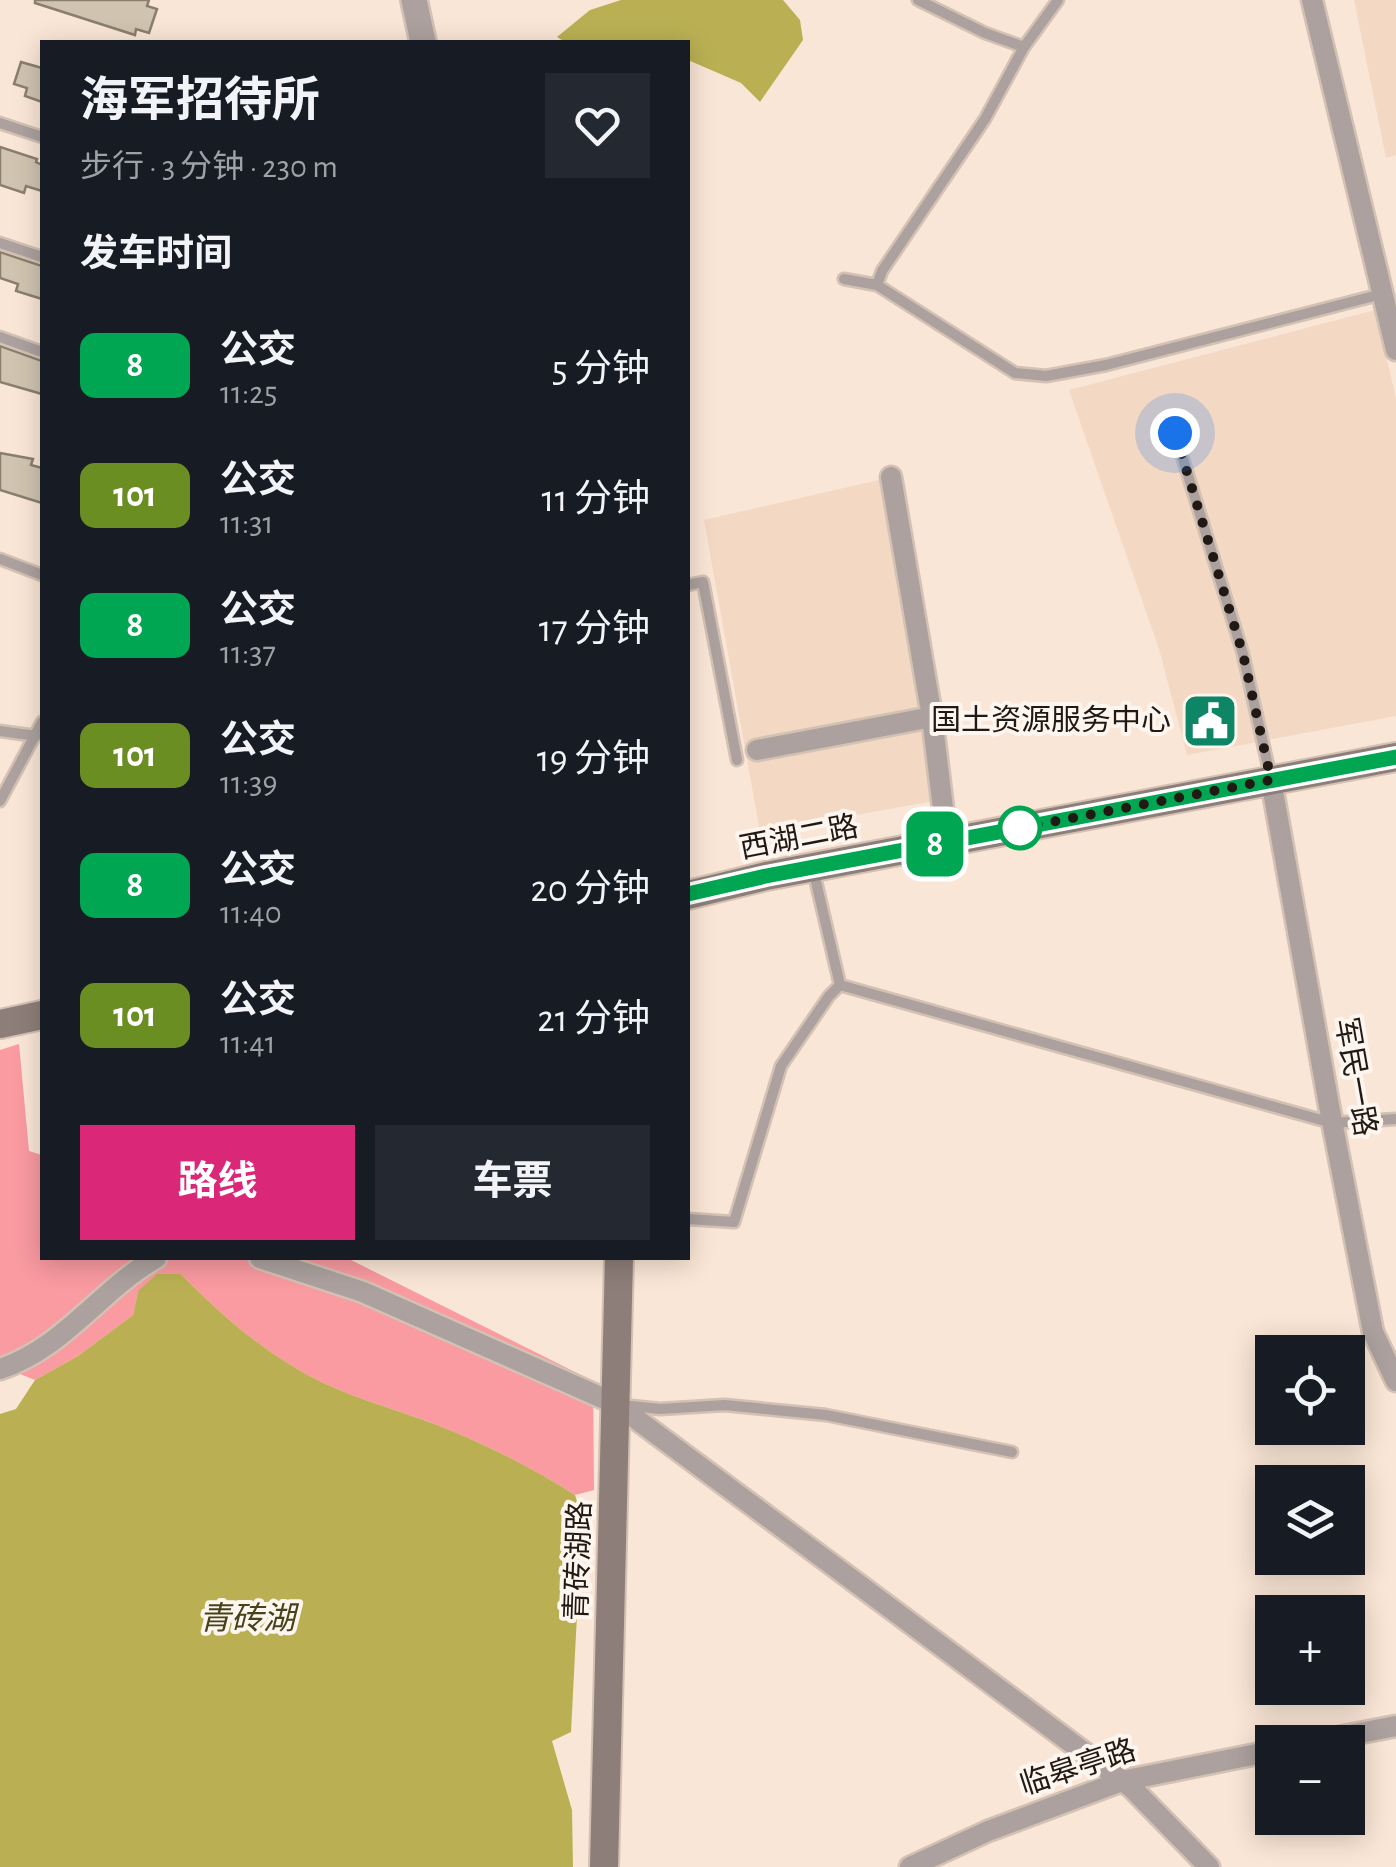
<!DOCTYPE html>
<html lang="zh">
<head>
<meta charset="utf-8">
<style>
	:root { --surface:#171b24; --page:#242831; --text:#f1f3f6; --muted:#9ea1a6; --accent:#db2777 }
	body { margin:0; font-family:"Alegreya Sans","Noto Sans SC",sans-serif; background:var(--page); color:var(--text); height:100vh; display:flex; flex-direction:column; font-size:38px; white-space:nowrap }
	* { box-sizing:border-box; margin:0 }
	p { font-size:32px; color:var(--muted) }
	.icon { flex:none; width:55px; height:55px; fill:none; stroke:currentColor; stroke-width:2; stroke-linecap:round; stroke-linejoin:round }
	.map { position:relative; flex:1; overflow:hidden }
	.details { position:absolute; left:40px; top:40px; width:650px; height:1220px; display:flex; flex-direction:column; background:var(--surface); border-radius:0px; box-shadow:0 5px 25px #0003 }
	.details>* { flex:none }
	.badge { padding:0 20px; border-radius:15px; font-size:35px; line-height:65px }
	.tools { position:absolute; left:1255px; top:1335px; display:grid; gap:20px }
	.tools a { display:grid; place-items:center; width:110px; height:110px; border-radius:0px; background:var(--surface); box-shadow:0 5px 25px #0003; font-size:50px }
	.you { position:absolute; width:50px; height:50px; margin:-25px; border:8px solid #fff; border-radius:50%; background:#1a73e8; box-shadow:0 0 0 15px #1a73e833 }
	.map>.badge { position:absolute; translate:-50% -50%; box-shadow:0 0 0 5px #fff }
	h2 { padding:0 40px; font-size:38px; line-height:90px }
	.round { display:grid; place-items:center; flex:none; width:105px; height:105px; border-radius:0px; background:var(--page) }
	.overview { display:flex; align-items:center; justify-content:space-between; height:170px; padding:0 40px }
	h1 { font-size:48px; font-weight:700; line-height:75px }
	.cta { display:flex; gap:20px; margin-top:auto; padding:20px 40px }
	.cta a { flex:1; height:115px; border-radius:0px; background:var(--accent); color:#fff; font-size:40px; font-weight:700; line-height:115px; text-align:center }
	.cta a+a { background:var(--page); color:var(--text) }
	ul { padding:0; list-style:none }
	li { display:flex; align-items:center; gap:30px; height:130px; padding:0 40px }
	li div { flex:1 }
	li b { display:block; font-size:38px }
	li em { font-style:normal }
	li .badge { min-width:110px; font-weight:700; text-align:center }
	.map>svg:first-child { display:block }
	.built { fill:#f3d8c4 }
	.green { fill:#fa9aa1 }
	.water { fill:#bab053 }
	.building { fill:#d0c4b0; stroke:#897f6c; stroke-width:2.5 }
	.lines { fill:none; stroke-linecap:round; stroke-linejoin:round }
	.service-casing { stroke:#d3c1b3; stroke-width:15 }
	.minor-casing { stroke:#d3c1b3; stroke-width:25 }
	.tertiary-casing { stroke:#d3c1b3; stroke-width:30 }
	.secondary-casing { stroke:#d3c1b3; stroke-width:32 }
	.service { stroke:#aca19e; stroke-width:10 }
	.minor { stroke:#aca19e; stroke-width:20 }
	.tertiary { stroke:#aca19e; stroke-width:25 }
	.secondary { stroke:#8e7e79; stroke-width:28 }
	.line-casing { stroke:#fff; stroke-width:22 }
	.line { stroke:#00a651; stroke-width:15 }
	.walk { stroke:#211a14; stroke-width:10; stroke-dasharray:0 18 }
	.stop-dot { fill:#fff; stroke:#00a651; stroke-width:5 }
	.labels { text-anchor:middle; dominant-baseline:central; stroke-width:8; stroke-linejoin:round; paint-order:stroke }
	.poi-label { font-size:30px; fill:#211a14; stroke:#fef5ef; text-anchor:end }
	.street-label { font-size:30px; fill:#211a14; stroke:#fef5ef }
	.water-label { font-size:32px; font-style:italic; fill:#46421b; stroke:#fef5ef }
</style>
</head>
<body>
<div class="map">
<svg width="1396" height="1867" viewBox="0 0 1396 1867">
	<rect width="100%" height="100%" fill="#fae6d6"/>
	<!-- built -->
	<path class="built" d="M1354 0H1396V155L1386 158Z
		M1375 310 1396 398V716L1187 755 1159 649 1069 390Z
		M883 479 934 801 760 832 704 520Z"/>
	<!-- green -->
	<path class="green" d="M19 1044 29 1151 42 1155V1258H347L593 1381 594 1490 575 1495C536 1470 495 1449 452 1431 400 1409 342 1397 294 1367 252 1342 215 1309 181 1274L138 1291 133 1315 78 1356 35 1380 0 1366V1050Z"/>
	<!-- water -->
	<path class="water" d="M621 0H783L800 20 803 40 760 102 741 83 688 60V42H565L557 37 590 10Z
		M157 1274H181C215 1309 252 1342 294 1367 342 1397 400 1409 452 1431 495 1449 536 1470 575 1495L582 1517 571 1732 552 1741 572 1810 573 1867H0V1414L16 1409 35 1380 78 1356 133 1315 138 1291Z"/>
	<!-- building -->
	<path class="building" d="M35 0H149L147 6 157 9 149 33 136 29 135 35 35 3Z
		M21 62 42 68V102L25 96 27 88 14 84Z
		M0 147 37 159 36 162 42 165V191L26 186 24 193 0 185Z
		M0 252 42 266V299L16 291 18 284 0 278Z
		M0 346 42 361V394L0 382Z
		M0 453 33 459 31 465 42 468V503L0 490Z"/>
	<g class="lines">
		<!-- service casing -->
		<g class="service-casing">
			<path id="service" d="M918 0 985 33 1024 47
				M0 123 42 137
				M0 243 42 257
				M844 279 877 285 1015 373 1046 376 1106 365 1382 294
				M877 285 882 271 985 119 1024 47 1058 0
				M0 337 42 352
				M1175 433 1243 654 1271 779
				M0 559 42 575
				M688 585 703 582 737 760
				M0 731 36 736
				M0 801 42 722
				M813 869 840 985
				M688 1219 734 1222 781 1066 829 996 840 985 1332 1123 1396 1119
				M622 1405 660 1409 725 1405 826 1415 1012 1452"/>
		</g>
		<!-- minor casing -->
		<g class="minor-casing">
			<path id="minor" d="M1312 0 1396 350
				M891 477 932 717 947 842
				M757 750 932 717
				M1271 780 1330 1111 1373 1332 1396 1381
				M260 1258 363 1292 616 1404 1132 1788 1209 1867
				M0 1369C64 1348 100 1290 156 1258
				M1313 1742 1396 1726
				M910 1867 988 1831 1122 1781 1272 1751"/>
		</g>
		<!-- tertiary casing -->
		<g class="tertiary-casing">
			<path id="tertiary" d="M414 0 423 42"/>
		</g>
		<!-- secondary casing -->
		<g class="secondary-casing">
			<path id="secondary" d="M688 895 766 876 1396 757
				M0 1024 42 1015
				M604 1867 619 1258"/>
		</g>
		<!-- service -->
		<use href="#service" class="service"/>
		<!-- minor -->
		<use href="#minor" class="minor"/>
		<!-- tertiary -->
		<use href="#tertiary" class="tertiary"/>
		<!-- secondary -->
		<use href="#secondary" class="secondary"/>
	</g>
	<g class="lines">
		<!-- line casing -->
		<g class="line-casing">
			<path id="line" d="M688 894 766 876 1396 757"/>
		</g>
		<!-- line -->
		<use href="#line" class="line"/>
		<!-- walk -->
		<path class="walk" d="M1020 828 1271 780 1243 654 1175 433"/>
	</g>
	<!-- icons -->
	<defs>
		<g id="civic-square" transform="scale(2.875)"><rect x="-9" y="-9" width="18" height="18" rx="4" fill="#0e8666" stroke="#fef5ef"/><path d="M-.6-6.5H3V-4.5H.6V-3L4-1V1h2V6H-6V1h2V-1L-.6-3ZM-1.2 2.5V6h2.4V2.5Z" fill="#fff"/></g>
	</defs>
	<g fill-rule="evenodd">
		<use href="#civic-square" x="1210" y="721"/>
	</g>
	<!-- markers -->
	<circle class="stop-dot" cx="1020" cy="828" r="20"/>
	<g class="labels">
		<!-- poi labels -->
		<g class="poi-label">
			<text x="1171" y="721">国土资源服务中心</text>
		</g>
		<!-- street labels -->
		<g class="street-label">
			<text transform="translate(799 838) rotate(-11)">西湖二路</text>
			<text transform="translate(1355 1077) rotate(80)">军民一路</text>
			<text transform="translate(579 1561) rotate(-88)">青砖湖路</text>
			<text transform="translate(1078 1768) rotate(-18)">临皋亭路</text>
		</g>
		<!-- water labels -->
		<g class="water-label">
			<text x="247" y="1619">青砖湖</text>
		</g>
	</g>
</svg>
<div class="tools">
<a><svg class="icon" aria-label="locate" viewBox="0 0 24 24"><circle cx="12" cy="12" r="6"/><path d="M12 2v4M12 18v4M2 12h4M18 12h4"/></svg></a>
<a><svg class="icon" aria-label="layers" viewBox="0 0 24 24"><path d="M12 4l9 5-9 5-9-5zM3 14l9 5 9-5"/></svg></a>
<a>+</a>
<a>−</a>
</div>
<div class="you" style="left:1175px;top:433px"></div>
<b class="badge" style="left:935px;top:844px;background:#00a651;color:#fff">8</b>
<section class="details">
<div class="overview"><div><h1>海军招待所</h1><p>步行 · 3 分钟 · 230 m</p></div><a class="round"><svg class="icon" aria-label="heart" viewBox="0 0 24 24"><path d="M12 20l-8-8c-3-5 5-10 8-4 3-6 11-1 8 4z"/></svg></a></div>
<h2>发车时间</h2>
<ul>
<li><span class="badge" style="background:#00a651;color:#fff">8</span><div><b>公交</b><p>11:25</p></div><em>5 分钟</em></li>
<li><span class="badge" style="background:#6b8e23;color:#fff">101</span><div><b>公交</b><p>11:31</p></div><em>11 分钟</em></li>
<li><span class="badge" style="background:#00a651;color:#fff">8</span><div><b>公交</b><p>11:37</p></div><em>17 分钟</em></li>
<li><span class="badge" style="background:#6b8e23;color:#fff">101</span><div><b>公交</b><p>11:39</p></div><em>19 分钟</em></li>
<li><span class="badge" style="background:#00a651;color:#fff">8</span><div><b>公交</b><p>11:40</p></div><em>20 分钟</em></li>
<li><span class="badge" style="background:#6b8e23;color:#fff">101</span><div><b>公交</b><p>11:41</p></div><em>21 分钟</em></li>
</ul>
<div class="cta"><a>路线</a><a>车票</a></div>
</section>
</div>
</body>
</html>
